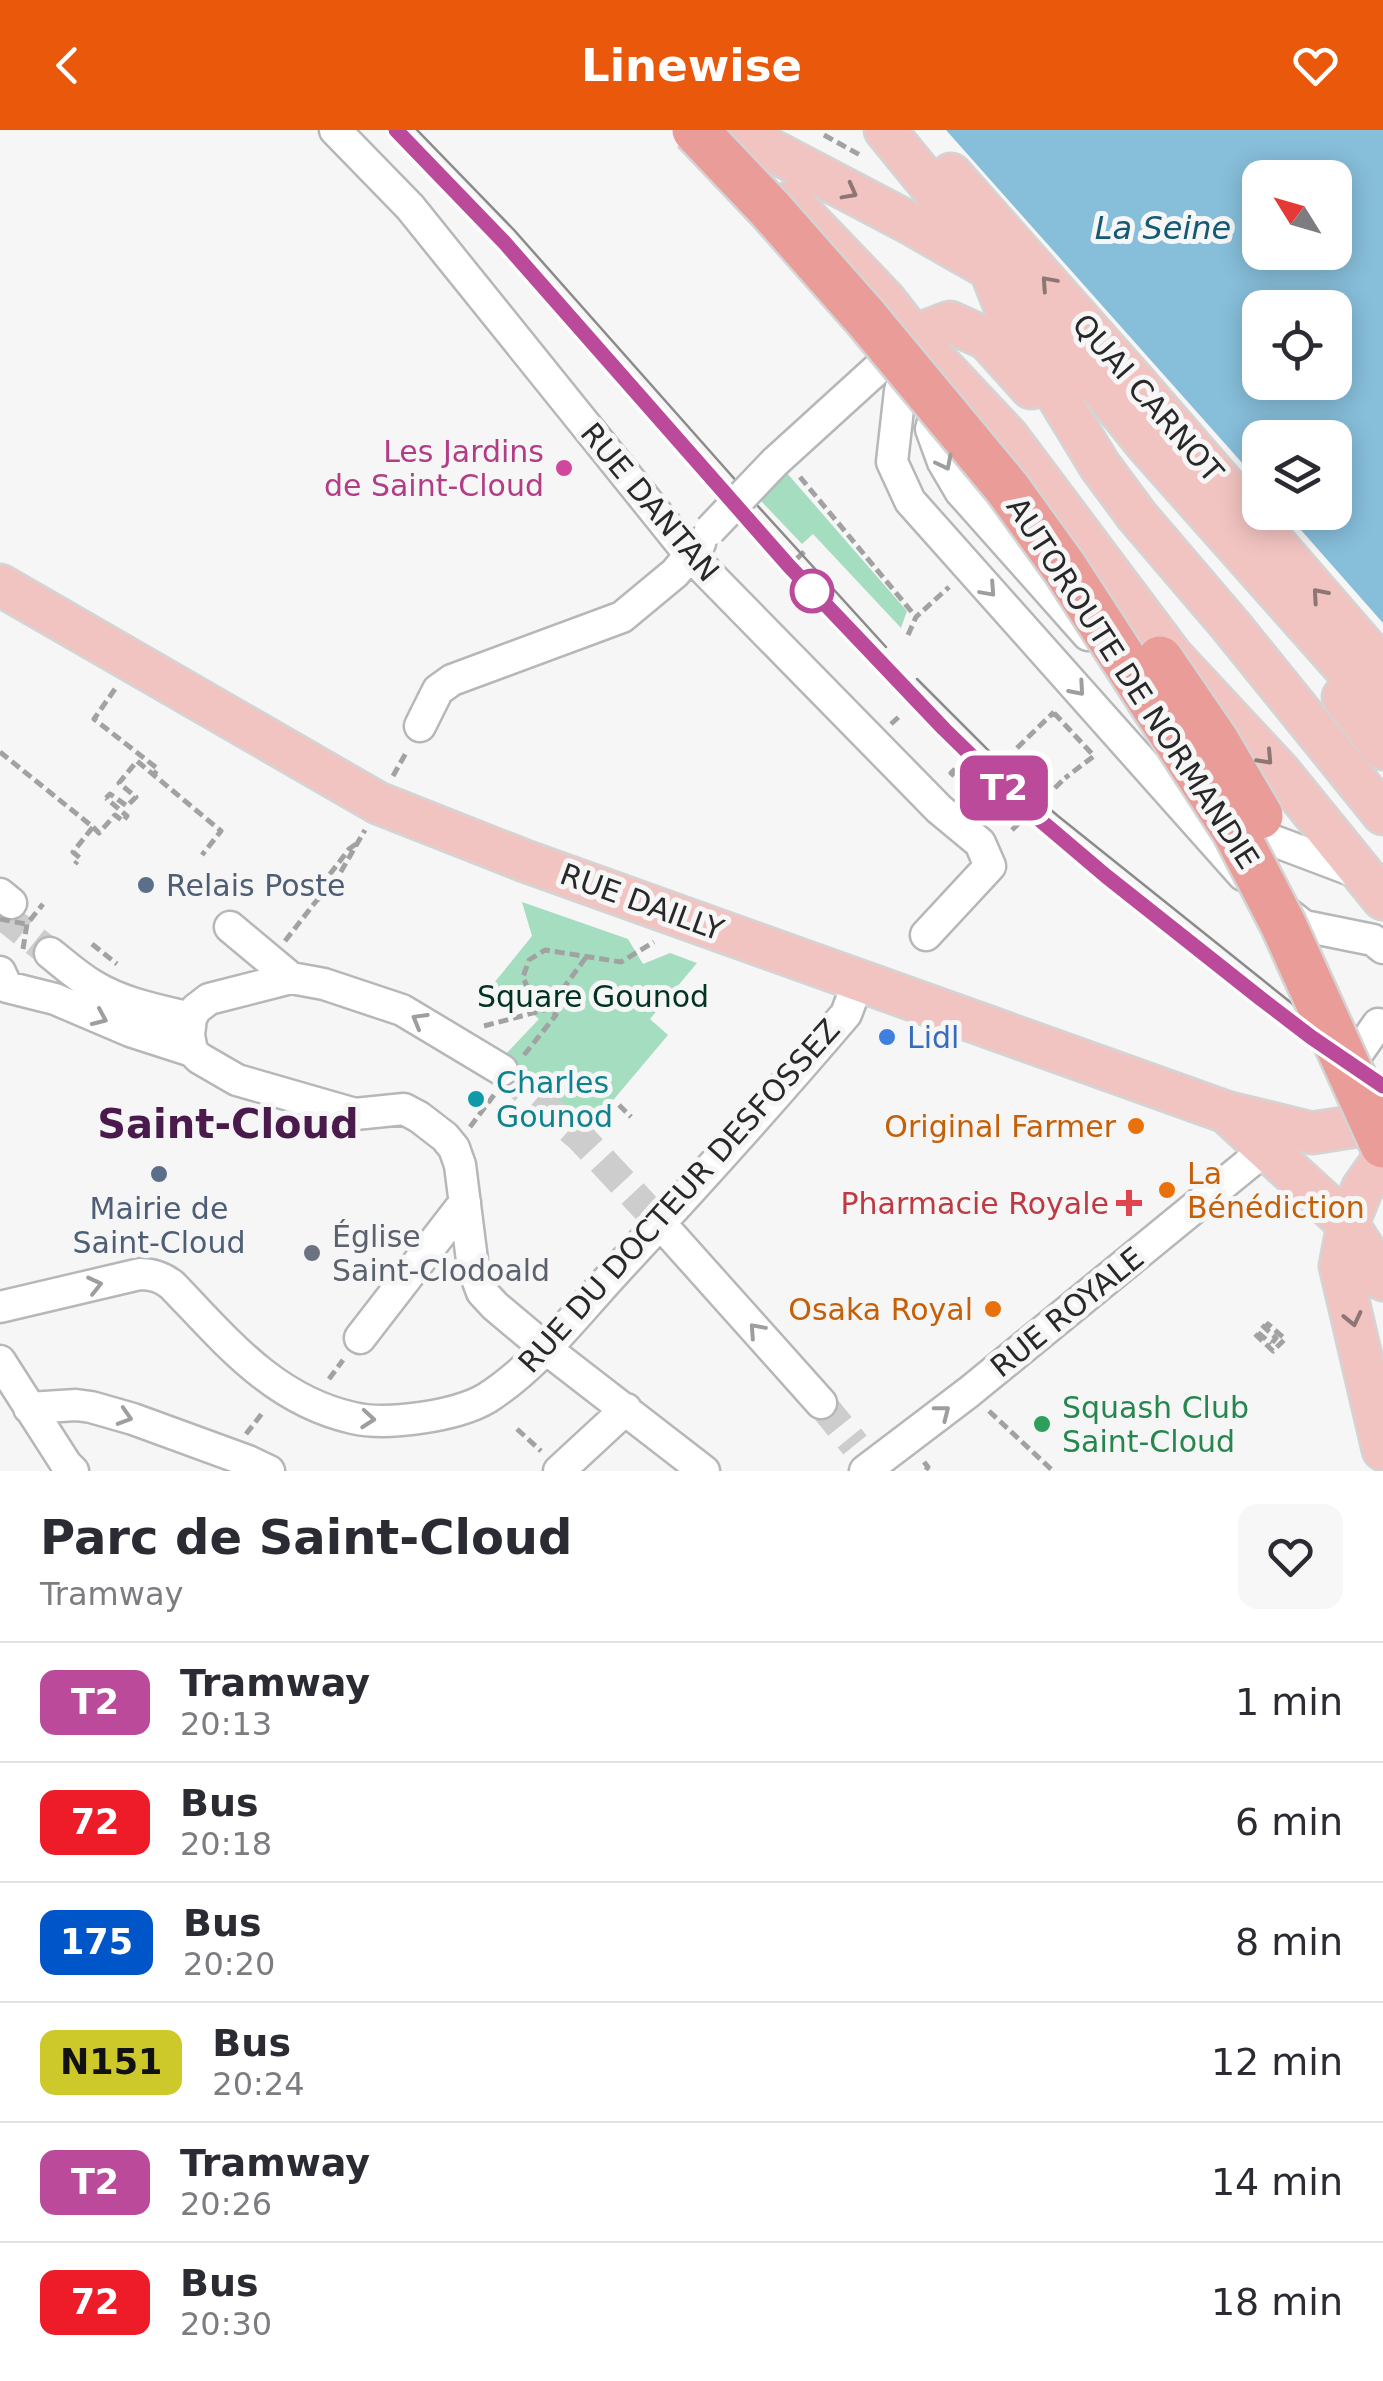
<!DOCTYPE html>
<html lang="fr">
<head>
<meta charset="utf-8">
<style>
	:root { --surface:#fff; --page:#f7f7f7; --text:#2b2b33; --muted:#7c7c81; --line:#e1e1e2; --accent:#ea580c }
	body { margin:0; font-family:"DejaVu Sans",sans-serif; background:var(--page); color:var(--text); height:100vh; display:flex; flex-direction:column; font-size:38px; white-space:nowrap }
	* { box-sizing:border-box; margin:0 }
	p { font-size:32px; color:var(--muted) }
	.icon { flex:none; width:55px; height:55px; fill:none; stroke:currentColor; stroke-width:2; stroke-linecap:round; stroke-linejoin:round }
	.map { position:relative; height:1341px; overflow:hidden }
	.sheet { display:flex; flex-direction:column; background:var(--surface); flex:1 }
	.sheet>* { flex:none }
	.badge { padding:0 20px; border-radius:15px; font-size:35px; line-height:65px }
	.needle { width:65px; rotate:307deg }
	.fabs { position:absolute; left:1242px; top:30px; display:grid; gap:20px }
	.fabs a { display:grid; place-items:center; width:110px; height:110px; border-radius:20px; background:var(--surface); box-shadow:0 5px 25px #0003; font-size:50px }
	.map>.badge { position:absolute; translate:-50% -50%; box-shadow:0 0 0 5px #fff }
	.round { display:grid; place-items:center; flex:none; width:105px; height:105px; border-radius:20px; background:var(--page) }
	.head { display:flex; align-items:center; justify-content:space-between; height:170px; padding:0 40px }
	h1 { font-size:48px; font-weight:700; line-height:75px }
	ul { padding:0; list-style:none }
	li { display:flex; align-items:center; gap:30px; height:120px; padding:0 40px; border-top:2px solid var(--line) }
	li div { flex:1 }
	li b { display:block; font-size:38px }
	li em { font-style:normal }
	li .badge { min-width:110px; font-weight:700; text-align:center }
	header { display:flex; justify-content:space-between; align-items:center; height:130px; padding:0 40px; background:var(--accent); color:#fff; font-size:45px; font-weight:700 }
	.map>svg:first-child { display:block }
	.green { fill:#a5ddc1 }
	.water { fill:#87beda; fill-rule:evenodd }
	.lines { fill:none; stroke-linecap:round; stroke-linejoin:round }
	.minor-tunnel { stroke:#cdcdce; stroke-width:30; stroke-dasharray:30 15; stroke-linecap:butt }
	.minor-casing { stroke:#b6b7b8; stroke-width:35 }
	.major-casing { stroke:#d4d4d4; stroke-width:45 }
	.path { stroke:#a2a2a3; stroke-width:5; stroke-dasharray:10 5; stroke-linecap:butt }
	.minor { stroke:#fff; stroke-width:30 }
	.major { stroke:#f2c4c1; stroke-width:40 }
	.tram { stroke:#8b8b8c; stroke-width:2.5 }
	.minor-bridge-casing { stroke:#b6b7b8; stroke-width:35; stroke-linecap:butt }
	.highway-bridge-casing { stroke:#d4d4d4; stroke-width:50; stroke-linecap:butt }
	.path-bridge { stroke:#a2a2a3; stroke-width:5; stroke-dasharray:10 5; stroke-linecap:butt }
	.minor-bridge { stroke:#fff; stroke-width:30 }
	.highway-bridge { stroke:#ea9c98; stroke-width:45 }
	.oneway { stroke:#8d7674 }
	.oneway2 { stroke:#9e9e9e }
	.line-casing { stroke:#fff; stroke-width:22 }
	.line { stroke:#bb4a9b; stroke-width:15 }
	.hotel-dot { fill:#d1479c; stroke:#f6f6f7; stroke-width:4 }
	.stop-dot { fill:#fff; stroke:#bb4a9b; stroke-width:5 }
	.service-dot { fill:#5c6f8a; stroke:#f6f6f7; stroke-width:4 }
	.shop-dot { fill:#3f7fe0; stroke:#f6f6f7; stroke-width:4 }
	.culture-dot { fill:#0f9aa8; stroke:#f6f6f7; stroke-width:4 }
	.food-dot { fill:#e8710a; stroke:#f6f6f7; stroke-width:4 }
	.health-dot { fill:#e0444e; stroke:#f6f6f7; stroke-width:4 }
	.worship-dot { fill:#6b7280; stroke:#f6f6f7; stroke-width:4 }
	.leisure-dot { fill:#2e9e5b; stroke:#f6f6f7; stroke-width:4 }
	.labels { text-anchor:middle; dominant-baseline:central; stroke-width:10; stroke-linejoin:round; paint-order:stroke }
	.street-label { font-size:30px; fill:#282828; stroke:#f6f6f7 }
	.hotel-label { font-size:30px; fill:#b23c85; stroke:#f6f6f7; text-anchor:end }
	.service-label { font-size:30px; fill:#4e5e75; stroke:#f6f6f7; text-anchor:start }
	.park-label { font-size:30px; fill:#023321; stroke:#f6f6f7 }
	.shop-label { font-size:30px; fill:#366cbe; stroke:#f6f6f7; text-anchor:start }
	.culture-label { font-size:30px; fill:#0d838f; stroke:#f6f6f7; text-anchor:start }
	.food-label { font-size:30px; fill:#c56008; stroke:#f6f6f7; text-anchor:end }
	.health-label { font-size:30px; fill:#be3a42; stroke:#f6f6f7; text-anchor:end }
	.worship-label { font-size:30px; fill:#5b616d; stroke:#f6f6f7; text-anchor:start }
	.leisure-label { font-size:30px; fill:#27864d; stroke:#f6f6f7; text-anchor:start }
	.water-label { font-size:32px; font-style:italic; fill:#155975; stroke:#f6f6f7 }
	.district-label { font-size:40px; font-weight:bold; fill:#491a4b; stroke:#f6f6f7 }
</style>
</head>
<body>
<header><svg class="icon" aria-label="back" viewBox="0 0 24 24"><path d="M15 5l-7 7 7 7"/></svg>Linewise<svg class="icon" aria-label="heart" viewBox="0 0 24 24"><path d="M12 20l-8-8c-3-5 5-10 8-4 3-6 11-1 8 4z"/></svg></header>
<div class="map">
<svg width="1383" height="1341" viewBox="0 0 1383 1341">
	<rect width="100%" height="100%" fill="#f6f6f7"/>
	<!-- green -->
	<path class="green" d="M786 342 907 481 901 498 813 404 802 414 761 371Z
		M522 772 628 809 643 834 670 823 697 833 650 889 668 905 588 1000 548 962 503 927 539 889 494 853 532 806Z"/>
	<!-- water -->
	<path class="water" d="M946 0H1383V493L1286 383 1335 382V308H1260V353ZM1260 48H1335V122H1260ZM1260 178H1335V252H1260Z"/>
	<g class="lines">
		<!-- minor-tunnel -->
		<path class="minor-tunnel" d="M0 783 50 823
			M502 940 581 1008 660 1093
			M821 1273 855 1315"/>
		<!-- minor casing -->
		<g class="minor-casing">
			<path id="minor" d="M335 0 410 77 691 426 939 679 980 713 990 736 926 805
				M908 228 900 261 892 332 910 371 1243 745
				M941 263 931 299 943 332 960 361 1088 505
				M775 332 908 211
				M420 596 438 560 452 550 622 487 675 443 700 413
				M1241 678 1269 709 1364 745
				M0 764 11 773
				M1277 775 1304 796 1373 810 1383 818
				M230 797 291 848
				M50 823C64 834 78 847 94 856 124 874 158 880 191 888
				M0 842 7 857 55 869 130 901 192 921
				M502 940 402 880 324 854 291 848 209 869 196 879 191 888 189 905 192 921 199 928 237 950 355 984 404 979 419 987 445 1007 454 1018 460 1035 473 1138 482 1162 495 1176 545 1218 704 1341
				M1362 949 1353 930 1378 894 1383 895
				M660 1093 821 1273
				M0 1177 140 1144C153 1144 162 1147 172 1155 226 1211 273 1270 353 1288 387 1296 457 1286 487 1268 538 1235 577 1183 617 1140 695 1056 772 971 846 884L859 850
				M360 1208 465 1072
				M0 1231 66 1334 73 1341
				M29 1278 76 1275 91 1277 133 1289 248 1331 269 1341
				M559 1341 626 1279
				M865 1341 969 1262 1266 1019"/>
		</g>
		<!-- major casing -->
		<g class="major-casing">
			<path id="major" d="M733 0 906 91 990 139 1054 200 1147 315 1383 581
				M885 0 947 76 990 139 1008 185 1100 336 1137 386 1231 496 1383 684
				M951 44 1135 252 1383 538
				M791 72 884 169 913 206 1008 307 1172 526 1280 642 1383 769
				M913 206 950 192 987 209 1031 258
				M0 455 378 673 525 731 1226 982 1312 1003 1383 992
				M1343 567 1383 619
				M1229 985 1348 1094 1383 1150
				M1383 1029 1362 1059 1348 1094 1340 1136 1383 1320"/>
		</g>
		<!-- path -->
		<path class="path" d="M824 5 860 25
			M800 347 916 487
			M786 439 806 420
			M908 505 916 487 949 457
			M115 559 94 589 158 639 154 644
			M1054 583 1094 626 1065 648
			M891 594 902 584
			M1017 618 1054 582
			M0 622 93 697 73 722 80 728 75 734
			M955 639 951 643 987 678
			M393 646 407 621
			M106 668 110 664 127 676 136 667 119 653 137 631 221 701 202 725
			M1017 675 1035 658
			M93 697 99 703 115 685 123 691 127 686 106 668
			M317 769 315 764 349 719 359 712
			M285 811 317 770 328 764 365 700
			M92 814 117 834
			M484 896 548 879 587 826
			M524 925 556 885 531 866 523 847 529 830 545 820 621 832 654 812
			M619 975 631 987
			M470 997 494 965
			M1262 1195 1276 1208 1271 1214
			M1255 1204 1273 1221 1285 1209 1268 1194 1260 1204 1271 1214
			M329 1249 343 1230
			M989 1281 1053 1341
			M517 1299 541 1321
			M246 1304 264 1281
			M924 1332 928 1337 925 1341"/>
		<!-- minor -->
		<use href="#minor" class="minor"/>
		<!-- major -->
		<use href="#major" class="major"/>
		<!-- tram -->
		<path class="tram" d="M396 0 504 112 727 366
			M417 0 514 100 739 354
			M756 374 886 517
			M745 386 789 436 945 599 1020 673 1132 767 1311 907
			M917 549 1030 662 1058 686 1299 879"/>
		<!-- minor-bridge casing -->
		<g class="minor-bridge-casing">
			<path id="minor-bridge" d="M710 400 775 332"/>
		</g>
		<!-- highway-bridge casing -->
		<g class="highway-bridge-casing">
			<path id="highway-bridge" d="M695 0 769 78 866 188 1007 358 1064 437 1235 701 1283 794 1383 1015
				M1160 529 1216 611 1260 686"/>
		</g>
		<!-- path-bridge -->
		<path class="path-bridge" d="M1012 700 1065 648
			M0 789 26 794
			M23 819 27 794 43 774"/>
		<!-- minor-bridge -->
		<use href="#minor-bridge" class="minor-bridge"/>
		<!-- highway-bridge -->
		<use href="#highway-bridge" class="highway-bridge"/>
	</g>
	<!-- one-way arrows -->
	<defs><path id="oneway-chevron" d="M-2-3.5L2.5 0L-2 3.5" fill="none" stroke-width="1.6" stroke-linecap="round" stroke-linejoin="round" transform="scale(2.5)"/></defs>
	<g class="oneway">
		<use href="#oneway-chevron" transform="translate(850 62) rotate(28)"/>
		<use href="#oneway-chevron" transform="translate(1048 153) rotate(-132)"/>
		<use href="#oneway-chevron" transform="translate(1319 465) rotate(-131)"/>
		<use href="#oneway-chevron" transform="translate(1266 628) rotate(47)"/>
		<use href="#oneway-chevron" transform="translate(1353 1189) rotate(77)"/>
	</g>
	<g class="oneway2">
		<use href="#oneway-chevron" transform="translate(945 333) rotate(63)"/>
		<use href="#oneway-chevron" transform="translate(989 460) rotate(48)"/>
		<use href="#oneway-chevron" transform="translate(1078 559) rotate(49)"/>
		<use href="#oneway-chevron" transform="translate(100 888) rotate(24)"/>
		<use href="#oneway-chevron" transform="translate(419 890) rotate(-150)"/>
		<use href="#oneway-chevron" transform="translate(95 1155) rotate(-13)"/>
		<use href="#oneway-chevron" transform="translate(756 1200) rotate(-132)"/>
		<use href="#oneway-chevron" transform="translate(943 1282) rotate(-38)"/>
		<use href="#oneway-chevron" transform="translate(125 1287) rotate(17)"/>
		<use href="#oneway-chevron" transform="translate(368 1289) rotate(5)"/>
	</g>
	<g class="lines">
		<!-- line casing -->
		<g class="line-casing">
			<path id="line" d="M396 0 504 112 789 436 944 599 1020 673 1106 746 1260 868 1311 907 1383 956"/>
		</g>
		<!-- line -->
		<use href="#line" class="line"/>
	</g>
	<!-- markers -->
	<circle class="hotel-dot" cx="564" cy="338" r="10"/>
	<circle class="stop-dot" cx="812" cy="461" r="20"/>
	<g class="service-dot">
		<circle cx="146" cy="755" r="10"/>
		<circle cx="159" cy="1044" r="10"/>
	</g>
	<circle class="shop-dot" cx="887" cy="907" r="10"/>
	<circle class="culture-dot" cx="476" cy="969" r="10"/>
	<g class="food-dot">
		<circle cx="1136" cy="996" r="10"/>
		<circle cx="1167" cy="1060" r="10"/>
		<circle cx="993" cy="1179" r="10"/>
	</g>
	<path class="health-dot" d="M1124 1058h10v10h10v10h-10v10h-10v-10h-10v-10h10z"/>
	<circle class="worship-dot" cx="312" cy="1123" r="10"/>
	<circle class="leisure-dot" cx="1042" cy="1294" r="10"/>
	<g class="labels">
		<!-- street labels -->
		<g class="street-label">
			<text transform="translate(1148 268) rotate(49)">QUAI CARNOT</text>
			<text transform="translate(650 372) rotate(50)">RUE DANTAN</text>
			<text transform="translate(1133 553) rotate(57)">AUTOROUTE DE NORMANDIE</text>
			<text transform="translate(642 772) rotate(20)">RUE DAILLY</text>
			<text transform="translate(679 1066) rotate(-48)">RUE DU DOCTEUR DESFOSSEZ</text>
			<text transform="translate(1067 1182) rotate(-39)">RUE ROYALE</text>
		</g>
		<!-- hotel labels -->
		<g class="hotel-label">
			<text x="544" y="321">Les Jardins<tspan x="544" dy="34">de Saint-Cloud</tspan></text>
		</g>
		<!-- service labels -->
		<g class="service-label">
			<text x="166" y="755">Relais Poste</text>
			<text x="159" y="1078" text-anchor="middle">Mairie de<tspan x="159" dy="34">Saint-Cloud</tspan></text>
		</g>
		<!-- park labels -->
		<g class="park-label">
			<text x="593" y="866">Square Gounod</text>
		</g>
		<!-- shop labels -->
		<g class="shop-label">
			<text x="907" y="907">Lidl</text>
		</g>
		<!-- culture labels -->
		<g class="culture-label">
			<text x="496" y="952">Charles<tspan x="496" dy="34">Gounod</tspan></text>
		</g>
		<!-- food labels -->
		<g class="food-label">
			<text x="1116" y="996">Original Farmer</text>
			<text x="1187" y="1043" text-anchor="start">La<tspan x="1187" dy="34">Bénédiction</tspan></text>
			<text x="973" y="1179">Osaka Royal</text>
		</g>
		<!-- health labels -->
		<g class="health-label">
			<text x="1109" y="1073">Pharmacie Royale</text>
		</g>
		<!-- worship labels -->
		<g class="worship-label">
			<text x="332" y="1106">Église<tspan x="332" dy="34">Saint-Clodoald</tspan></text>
		</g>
		<!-- leisure labels -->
		<g class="leisure-label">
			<text x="1062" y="1277">Squash Club<tspan x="1062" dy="34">Saint-Cloud</tspan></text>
		</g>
		<!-- water labels -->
		<g class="water-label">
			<text x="1163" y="98">La Seine</text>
		</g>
		<!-- district labels -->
		<g class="district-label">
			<text x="228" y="994">Saint-Cloud</text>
		</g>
	</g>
</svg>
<div class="fabs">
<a><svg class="needle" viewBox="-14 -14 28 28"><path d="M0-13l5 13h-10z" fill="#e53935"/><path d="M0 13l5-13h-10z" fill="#7c7c81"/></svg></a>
<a><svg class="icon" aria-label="locate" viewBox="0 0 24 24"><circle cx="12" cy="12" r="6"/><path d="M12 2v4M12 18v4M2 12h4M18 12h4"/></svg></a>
<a><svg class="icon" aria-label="layers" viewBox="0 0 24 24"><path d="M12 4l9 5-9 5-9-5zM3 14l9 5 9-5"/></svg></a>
</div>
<b class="badge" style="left:1004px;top:658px;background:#bb4a9b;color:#fff">T2</b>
</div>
<section class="sheet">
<div class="head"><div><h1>Parc de Saint-Cloud</h1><p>Tramway</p></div><a class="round"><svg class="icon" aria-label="heart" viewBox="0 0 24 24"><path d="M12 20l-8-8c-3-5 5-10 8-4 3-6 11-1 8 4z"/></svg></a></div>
<ul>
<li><span class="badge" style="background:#bb4a9b;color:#fff">T2</span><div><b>Tramway</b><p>20:13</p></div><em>1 min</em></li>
<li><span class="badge" style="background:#ee1b29;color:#fff">72</span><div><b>Bus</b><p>20:18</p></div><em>6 min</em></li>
<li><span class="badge" style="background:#0055c8;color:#fff">175</span><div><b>Bus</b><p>20:20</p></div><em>8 min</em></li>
<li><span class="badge" style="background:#cec92a;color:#111">N151</span><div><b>Bus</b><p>20:24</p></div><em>12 min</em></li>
<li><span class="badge" style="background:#bb4a9b;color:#fff">T2</span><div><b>Tramway</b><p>20:26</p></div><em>14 min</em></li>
<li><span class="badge" style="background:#ee1b29;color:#fff">72</span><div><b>Bus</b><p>20:30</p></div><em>18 min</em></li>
</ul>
</section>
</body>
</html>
